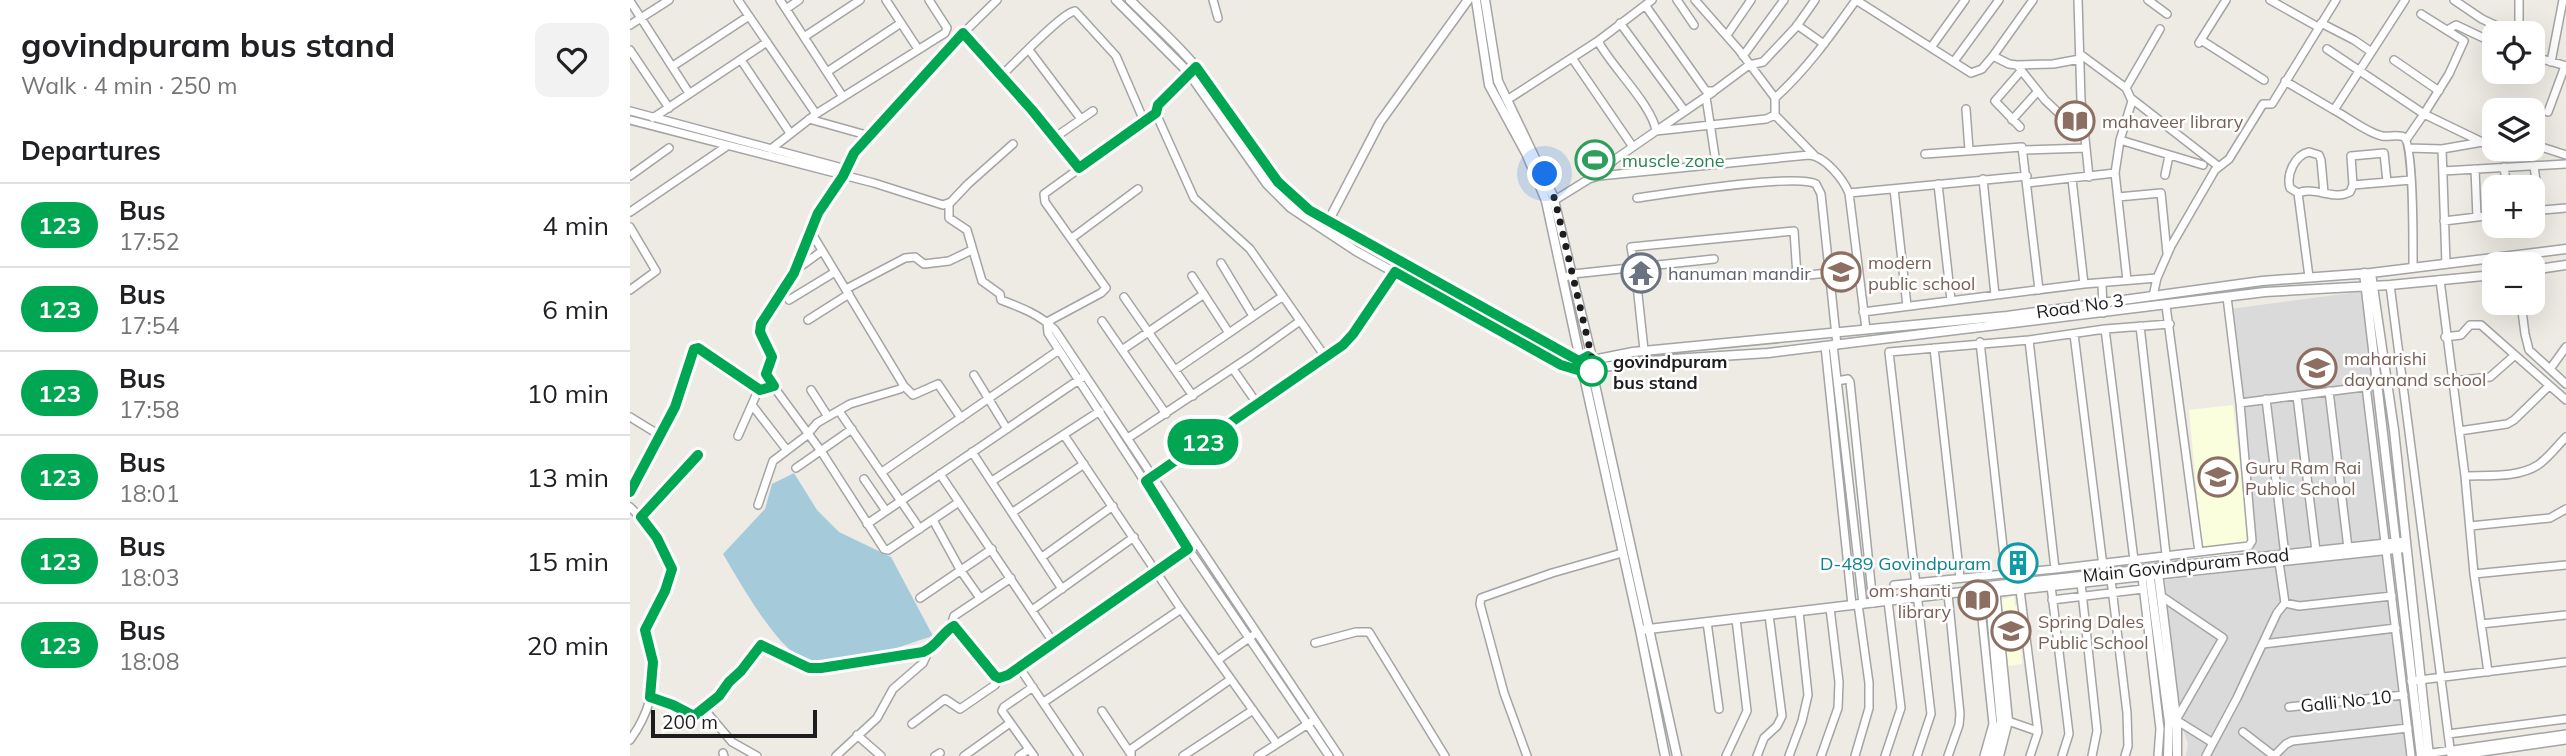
<!DOCTYPE html>
<html lang="en">
<head>
<meta charset="utf-8">
<style>
	:root { --surface:#fff; --page:#f2f2f2; --text:#202124; --muted:#757577; --line:#e0e0e0 }
	body { margin:0; font-family:Mulish,sans-serif; background:var(--page); color:var(--text); height:100vh; display:flex; flex-direction:column; font-size:26px; white-space:nowrap }
	* { box-sizing:border-box; margin:0 }
	p { font-size:23px; color:var(--muted) }
	.icon { flex:none; width:38px; height:38px; fill:none; stroke:currentColor; stroke-width:2; stroke-linecap:round; stroke-linejoin:round }
	.map { position:relative; flex:1; overflow:hidden }
	.side { display:flex; flex-direction:column; background:var(--surface); width:630px }
	.side>* { flex:none }
	.badge { padding:0 14px; border-radius:23px; font-size:24px; line-height:46px }
	.controls { position:absolute; left:1852px; top:21px; display:grid; gap:14px }
	.controls a { display:grid; place-items:center; width:63px; height:63px; border-radius:14px; background:var(--surface); box-shadow:0 7px 28px #0002; font-size:35px }
	.scale { position:absolute; left:21px; bottom:18px; width:166px; box-sizing:border-box; padding-left:7px; border:4px solid #1d1d1d; border-top:0; font-size:19px; line-height:24px; white-space:nowrap; color:#1d1d1d; -webkit-text-stroke:5px #fff; paint-order:stroke }
	.you { position:absolute; width:35px; height:35px; margin:-18px; border:5px solid #fff; border-radius:50%; background:#1a73e8; box-shadow:0 0 0 10px #1a73e833 }
	.map>.badge { position:absolute; translate:-50% -50%; box-shadow:0 0 0 4px #fff }
	h2 { padding:0 21px; font-size:26px; line-height:63px }
	.round { display:grid; place-items:center; flex:none; width:74px; height:74px; border-radius:14px; background:var(--page) }
	.head { display:flex; align-items:center; justify-content:space-between; height:119px; padding:0 21px }
	h1 { font-size:33px; font-weight:700; line-height:52px }
	ul { padding:0; list-style:none }
	li { display:flex; align-items:center; gap:21px; height:84px; padding:0 21px; border-top:2px solid var(--line) }
	li div { flex:1 }
	li b { display:block; font-size:26px }
	li em { font-style:normal }
	li .badge { min-width:77px; font-weight:700; text-align:center }
	main { display:flex; flex:1; min-height:0 }
	.map>svg:first-child { display:block }
	.residential { fill:#dbdada }
	.education { fill:#fbfedd }
	.water { fill:#a5cada }
	.lines { fill:none; stroke-linecap:round; stroke-linejoin:round }
	.minor-casing { stroke:#a4a4a4; stroke-width:10 }
	.tertiary-casing { stroke:#a4a4a4; stroke-width:11 }
	.minor { stroke:#fff; stroke-width:7 }
	.tertiary { stroke:#fff; stroke-width:8 }
	.line-casing { stroke:#fff; stroke-width:16 }
	.line { stroke:#00a651; stroke-width:10 }
	.walk { stroke:#1d1d1d; stroke-width:7; stroke-dasharray:0 12.6 }
	.stop-dot { fill:#fff; stroke:#00a651; stroke-width:3.5 }
	.labels { text-anchor:middle; dominant-baseline:central; stroke-width:5; stroke-linejoin:round; paint-order:stroke }
	.education-label { font-size:18px; fill:#785e54; stroke:#fff; text-anchor:start }
	.leisure-label { font-size:18px; fill:#27864d; stroke:#fff; text-anchor:start }
	.worship-label { font-size:18px; fill:#5b616d; stroke:#fff; text-anchor:start }
	.street-label { font-size:18px; fill:#1d1d1d; stroke:#fff }
	.stop-label { font-size:18px; font-weight:bold; fill:#1d1d1d; stroke:#fff; text-anchor:start }
	.culture-label { font-size:18px; fill:#0d838f; stroke:#fff; text-anchor:end }
</style>
</head>
<body>
<main>
<section class="side">
<div class="head"><div><h1>govindpuram bus stand</h1><p>Walk · 4 min · 250 m</p></div><a class="round"><svg class="icon" aria-label="heart" viewBox="0 0 24 24"><path d="M12 20l-8-8c-3-5 5-10 8-4 3-6 11-1 8 4z"/></svg></a></div>
<h2>Departures</h2>
<ul>
<li><span class="badge" style="background:#00a651;color:#fff">123</span><div><b>Bus</b><p>17:52</p></div><em>4 min</em></li>
<li><span class="badge" style="background:#00a651;color:#fff">123</span><div><b>Bus</b><p>17:54</p></div><em>6 min</em></li>
<li><span class="badge" style="background:#00a651;color:#fff">123</span><div><b>Bus</b><p>17:58</p></div><em>10 min</em></li>
<li><span class="badge" style="background:#00a651;color:#fff">123</span><div><b>Bus</b><p>18:01</p></div><em>13 min</em></li>
<li><span class="badge" style="background:#00a651;color:#fff">123</span><div><b>Bus</b><p>18:03</p></div><em>15 min</em></li>
<li><span class="badge" style="background:#00a651;color:#fff">123</span><div><b>Bus</b><p>18:08</p></div><em>20 min</em></li>
</ul>
</section>
<div class="map">
<svg width="1936" height="756" viewBox="0 0 1936 756">
	<rect width="100%" height="100%" fill="#eeebe4"/>
	<!-- residential -->
	<path class="residential" d="M1735 291 1783 756H1556L1558 744 1550 720 1535 580 1624 569 1600 309Z"/>
	<!-- education -->
	<path class="education" d="M1603 405 1619 543 1572 549 1559 410Z
		M1384 596 1385 606H1388L1392 664 1378 666 1370 600Z"/>
	<!-- water -->
	<path class="water" d="M164 473 187 510 209 532 261 557 303 636C267 647 207 672 171 657 146 647 108 579 93 554L135 509 142 484Z"/>
	<g class="lines">
		<!-- minor casing -->
		<g class="minor-casing">
			<path id="minor" d="M108 0 186 114
				M150 0 213 97
				M256 0 288 49
				M583 0 588 18
				M1047 0 1064 25
				M1226 0 1341 73 1352 69 1363 56 1379 64 1387 65 1415 100 1455 138
				M1448 0 1451 100 1459 177
				M1518 0 1537 14
				M1640 0 1688 27
				M1775 0 1704 110C1719 118 1736 132 1752 136 1759 137 1769 134 1774 137 1784 144 1783 250 1783 268
				M1824 0 1852 19 1882 33
				M0 1 59 93
				M1015 5 1076 91H1084L1119 65 1133 62 1166 27 1185 0
				M156 9 169 0
				M1791 14 1834 41 1819 74 1794 114 1854 143
				M990 23 1054 110
				M1691 23 1724 40 1740 51
				M0 25 39 0
				M1167 25 1194 44
				M1817 30 1826 25 1864 43
				M333 33 402 110 449 168
				M1887 33 1889 31V0
				M1097 35 1121 0
				M174 37 230 0
				M1571 40 1634 80
				M1569 43 1596 0
				M1302 46 1335 0
				M1697 49 1794 114 1776 140
				M0 50 39 108
				M399 50 451 119
				M1450 54 1496 88
				M1113 56 1154 0
				M1363 56 1403 0
				M1902 56 1936 66
				M942 58 1003 147
				M111 60 160 133
				M1325 60 1369 0
				M1764 60 1809 91
				M1921 62 1933 0
				M1387 65 1423 64 1450 59
				M43 66 119 16
				M563 70 526 109 528 118 564 198 620 249 696 358
				M197 72 271 23
				M372 75C385 63 433 12 445 11L486 56 514 121
				M1655 81 1704 110
				M1076 97 1086 163
				M1145 98C1177 69 1201 35 1226 0
				M1502 99 1588 166
				M877 100 968 41
				M1336 109 1339 150
				M0 111 216 169
				M1918 112 1935 66
				M1145 115 1184 155
				M23 118 137 42
				M179 119 240 136
				M0 120 244 183 313 205 321 202 338 184 383 144
				M1382 120 1408 91
				M1390 127 1365 101 1391 71
				M1026 131 1136 119 1145 115V98L1109 50 1065 0
				M1026 131 1083 92
				M424 138 463 111
				M1490 140 1573 165
				M1902 144 1936 155
				M1779 148 1812 149
				M141 149 186 114 315 33 317 28 299 0
				M1393 150 1456 148
				M1295 154 1392 147 1409 290
				M1904 166 1910 210
				M1874 167 1877 187
				M1845 169 1847 217
				M1813 171 1936 164
				M1535 175 1539 156
				M0 176 39 148
				M969 176 984 160 1026 131C1023 106 980 65 968 41L1022 0
				M1353 179 1365 295
				M1757 182 1754 153 1721 156 1723 185 1781 180
				M1397 183 1485 173
				M1308 184 1321 300
				M1264 189 1277 306
				M1219 193 1397 176
				M1668 193 1660 188C1656 174 1665 155 1679 152L1689 155 1691 160 1694 193
				M1488 197 1531 193 1537 253
				M1007 198C1035 194 1168 173 1186 184L1191 194 1207 345
				M925 200 959 179 969 176 1179 155C1195 156 1213 179 1219 193L1236 329
				M319 204V218L337 230 352 281 370 294 371 300C390 307 411 315 425 330L709 756
				M1902 211 1936 208
				M0 212 97 146
				M1814 221 1864 215
				M0 227 26 271 0 290
				M442 238 508 189
				M591 263 623 316
				M1816 264 1812 149 1864 140
				M167 269 192 251
				M562 276 599 333
				M1679 277 1668 193C1685 186 1704 201 1720 192L1723 185
				M933 278 943 274 1084 259
				M1497 280 1485 173 1490 140 1502 101 1496 88 1530 29
				M1810 280 1835 476 1844 574 1858 672
				M1472 283 1473 313
				M1454 284 1527 278
				M1760 285 1821 756
				M216 289 275 258 285 257 294 264 319 261 342 250
				M1523 296 1527 278 1541 246 1585 170 1599 159 1633 104H1642L1706 0
				M494 297 563 396
				M1597 297 1610 403
				M159 300 205 272
				M1891 303 1895 334 1899 350 1936 384
				M1536 306 1569 552
				M1233 312 1454 284 1442 179
				M178 320 219 294
				M472 321 536 414
				M417 322 418 333 429 350 560 551 699 756
				M417 322 471 293 476 288 415 202 414 194 526 113
				M1510 326 1538 572
				M1475 329 1504 560
				M1444 334 1473 566
				M1815 337 1831 335 1840 325H1851L1936 400
				M1399 340 1425 569
				M1350 342 1376 574
				M1203 345 1233 604
				M1195 346 1222 605
				M1304 348 1330 578
				M492 350 574 294
				M1014 350 1006 276 1001 247 1164 231 1167 276 1199 273
				M603 369 628 405
				M1920 369 1936 347
				M545 370 653 296
				M344 375 377 429
				M1207 381 1218 379 1220 382 1243 603
				M1823 381 1860 377 1885 355
				M274 386 283 395 308 384 331 418
				M1736 386 1781 756
				M181 390 197 415
				M1699 391 1718 548
				M1667 396 1686 551
				M1636 399 1655 555
				M122 405 156 449
				M209 411 290 529
				M0 417 31 436
				M1829 431 1877 424 1884 420 1919 386
				M434 435 551 609 647 744
				M108 436 127 393 143 386
				M498 438 621 356 670 321
				M342 452 432 589
				M166 468 222 429
				M252 472 429 350
				M310 474 423 642
				M1835 476C1858 475 1888 478 1908 465 1918 458 1927 446 1936 437
				M234 479 256 511
				M519 479 713 345 723 334 772 260
				M362 481 470 411
				M0 492 45 407 64 349 68 348 130 390
				M329 502 258 550 254 549 191 451 138 379 136 371 142 357 130 328 134 317 166 270 188 213 213 176 224 153 317 49 367 0
				M128 505 143 461 176 436 187 423 220 404 270 389 274 386 181 232
				M0 507 20 527 42 569 35 591 15 630C16 639 21 647 23 657 28 685 17 717 0 740
				M383 512 454 464
				M11 518 68 455
				M303 520 331 571 350 598
				M237 524 453 377
				M1840 526 1920 518 1936 509
				M412 557 483 506
				M1844 574 1936 565
				M1512 577 1530 729 1528 756
				M1481 580 1497 713 1498 746 1495 756
				M1451 583 1467 731 1462 756
				M1264 585 1425 569 1619 546 1622 541 1610 403 1773 382
				M1421 586 1439 734 1432 756
				M1349 590 1363 724 1354 756
				M1390 590 1408 732 1400 756
				M1531 596 1593 638 1546 720 1583 743
				M290 598 362 549
				M1422 600 1513 589
				M1655 603 1669 606 1762 596
				M402 610 504 537
				M1077 622 1089 709
				M1851 624 1936 615
				M321 626 324 616 381 578
				M685 643 726 632H739L815 756
				M1633 644 1766 628
				M588 660 622 636
				M389 667 449 756
				M1781 681 1936 662
				M403 687 374 707 372 711 404 756
				M20 697 66 716C92 694 109 672 129 645 151 648 167 670 191 668L294 652C308 646 312 632 324 626L365 676 373 677 566 544
				M414 702 551 609
				M1659 707 1774 695
				M74 709 102 742 127 756
				M472 711 500 753
				M1378 721 1404 730
				M282 724 315 699 330 709 365 685 369 678
				M1613 732 1644 756 1656 744 1662 741 1778 728
				M1818 734 1936 719
				M227 735 251 756
				M93 753 94 756
				M1795 754 1936 734
				M206 756 247 718 263 689 293 663 299 650
				M305 756 310 753
				M334 756 380 723
				M389 756 399 749
				M501 756V749L601 679
				M553 756 623 710
				M628 756 681 722
				M897 756 874 693 850 604 851 598 922 573 992 553
				M1096 756 1117 711 1106 619
				M1127 756 1134 738 1147 726 1152 716 1139 615
				M1159 756 1172 721 1178 695 1169 611
				M1191 756 1208 708 1209 682 1200 608
				M1225 756 1239 708V683L1228 604
				M1255 756 1271 708 1258 601
				M1287 756 1301 714 1259 352 1399 340 1475 329 1540 324
				M1318 756 1329 725 1330 714 1318 594
				M1576 756 1607 698 1647 613 1655 603 1649 562
				M1825 756 1936 740"/>
		</g>
		<!-- tertiary casing -->
		<g class="tertiary-casing">
			<path id="tertiary" d="M486 0 559 73 637 184 661 208 726 251 931 365 950 370
				M500 0C527 27 556 52 579 83 612 126 635 176 679 210L949 361
				M846 0 859 85 896 153 916 201 950 359
				M855 0 868 81 923 196 962 358C967 363 965 369 960 372L951 371 949 365 950 359 956 356 962 358
				M699 220 750 122 838 0
				M1902 270 1936 265
				M1734 273 1791 756
				M1741 273 1764 430 1799 756
				M963 360 1003 352 1377 316 1632 281 1741 273 1936 249
				M964 368 1043 359 1138 353 1635 292 1760 285 1864 275
				M962 371 1047 756
				M953 372 1010 630 1035 756
				M1519 571 1539 722 1538 756
				M1528 572 1547 726V756
				M1365 588 1378 721 1369 756
				M1349 590 1358 586 1770 542
				M1359 590 1371 722 1361 756
				M1010 630 1349 590 1366 592 1775 548"/>
		</g>
		<!-- minor -->
		<use href="#minor" class="minor"/>
		<!-- tertiary -->
		<use href="#tertiary" class="tertiary"/>
	</g>
	<g class="lines">
		<!-- line casing -->
		<g class="line-casing">
			<path id="line" d="M0 492 45 407 64 349 68 348 130 390 144 386 136 374 142 357 130 332 131 324 164 273 188 213 213 176 224 153 333 33 402 110 449 168 526 113 528 105 566 67 648 182 679 210 949 361 958 356 965 363 963 370 958 373 931 365 765 272 723 334 713 345 516 481 558 549 378 675 369 678 365 676 324 626C312 632 308 646 293 652L191 668H179L131 645 111 671 99 682 89 696 64 716 43 705 20 697 23 662 15 630 35 591 42 569 27 538 11 517 68 455"/>
		</g>
		<!-- line -->
		<use href="#line" class="line"/>
		<!-- walk -->
		<path class="walk" d="M915 174 925 200 962 358 965 363 962 371"/>
	</g>
	<!-- icons -->
	<defs>
		<g id="library-ring" transform="scale(2.0125)"><circle r="9.5" fill="#fff" stroke="#8d6e63" stroke-width="1.5"/><path d="M-6-4Q-3-5.5-.7-3.5V5Q-3 3-6 4ZM6-4Q3-5.5 .7-3.5V5Q3 3 6 4Z" fill="#8d6e63"/></g>
		<g id="stadium-ring" transform="scale(2.0125)"><circle r="9.5" fill="#fff" stroke="#2e9e5b" stroke-width="1.5"/><path d="M0-5a6.5 5 0 1 0 0 10a6.5 5 0 1 0 0-10ZM-3.5-1.8h7v3.6h-7Z" fill="#2e9e5b"/></g>
		<g id="school-ring" transform="scale(2.0125)"><circle r="9.5" fill="#fff" stroke="#8d6e63" stroke-width="1.5"/><path d="M0-5L7-2L0 1L-7-2ZM-4 1L0 2.5L4 1V4Q0 6-4 4Z" fill="#8d6e63"/></g>
		<g id="temple-ring" transform="scale(2.0125)"><circle r="9.5" fill="#fff" stroke="#6b7280" stroke-width="1.5"/><path d="M0-6L5-2H3V0L6.5 2.5H4V6H1.5V3h-3V6H-4V2.5H-6.5L-3 0V-2H-5Z" fill="#6b7280"/></g>
		<g id="building-ring" transform="scale(2.0125)"><circle r="9.5" fill="#fff" stroke="#0f9aa8" stroke-width="1.5"/><path d="M-4-6H4V6H1V3H-1V6H-4ZM-2.5-4.3h1.7v1.8h-1.7ZM.8-4.3h1.7v1.8H.8ZM-2.5-1h1.7V.8h-1.7ZM.8-1h1.7V.8H.8Z" fill="#0f9aa8"/></g>
	</defs>
	<g fill-rule="evenodd">
		<use href="#library-ring" x="1445" y="121"/>
		<use href="#stadium-ring" x="965" y="160"/>
		<use href="#school-ring" x="1211" y="272"/>
		<use href="#temple-ring" x="1011" y="273"/>
		<use href="#school-ring" x="1687" y="368"/>
		<use href="#school-ring" x="1588" y="477"/>
		<use href="#building-ring" x="1388" y="563"/>
		<use href="#library-ring" x="1348" y="600"/>
		<use href="#school-ring" x="1381" y="631"/>
	</g>
	<!-- markers -->
	<circle class="stop-dot" cx="962" cy="371" r="14"/>
	<g class="labels">
		<!-- education labels -->
		<g class="education-label">
			<text x="1472" y="121">mahaveer library</text>
			<text x="1238" y="262">modern<tspan x="1238" dy="21">public school</tspan></text>
			<text x="1714" y="358">maharishi<tspan x="1714" dy="21">dayanand school</tspan></text>
			<text x="1615" y="467">Guru Ram Rai<tspan x="1615" dy="21">Public School</tspan></text>
			<text x="1321" y="590" text-anchor="end">om shanti<tspan x="1321" dy="21">library</tspan></text>
			<text x="1408" y="621">Spring Dales<tspan x="1408" dy="21">Public School</tspan></text>
		</g>
		<!-- leisure labels -->
		<g class="leisure-label">
			<text x="992" y="160">muscle zone</text>
		</g>
		<!-- worship labels -->
		<g class="worship-label">
			<text x="1038" y="273">hanuman mandir</text>
		</g>
		<!-- street labels -->
		<g class="street-label">
			<text transform="translate(1450 306) rotate(-8)">Road No 3</text>
			<text transform="translate(1556 565) rotate(-6)">Main Govindpuram Road</text>
			<text transform="translate(1716 701) rotate(-6)">Galli No 10</text>
		</g>
		<!-- stop labels -->
		<g class="stop-label">
			<text x="983" y="361">govindpuram<tspan x="983" dy="21">bus stand</tspan></text>
		</g>
		<!-- culture labels -->
		<g class="culture-label">
			<text x="1361" y="563">D-489 Govindpuram</text>
		</g>
	</g>
</svg>
<div class="controls">
<a><svg class="icon" aria-label="locate" viewBox="0 0 24 24"><circle cx="12" cy="12" r="6"/><path d="M12 2v4M12 18v4M2 12h4M18 12h4"/></svg></a>
<a><svg class="icon" aria-label="layers" viewBox="0 0 24 24"><path d="M12 4l9 5-9 5-9-5zM3 14l9 5 9-5"/></svg></a>
<a>+</a>
<a>−</a>
</div>
<div class="scale">200 m</div>
<div class="you" style="left:915px;top:174px"></div>
<b class="badge" style="left:573px;top:442px;background:#00a651;color:#fff">123</b>
</div>
</main>
</body>
</html>
